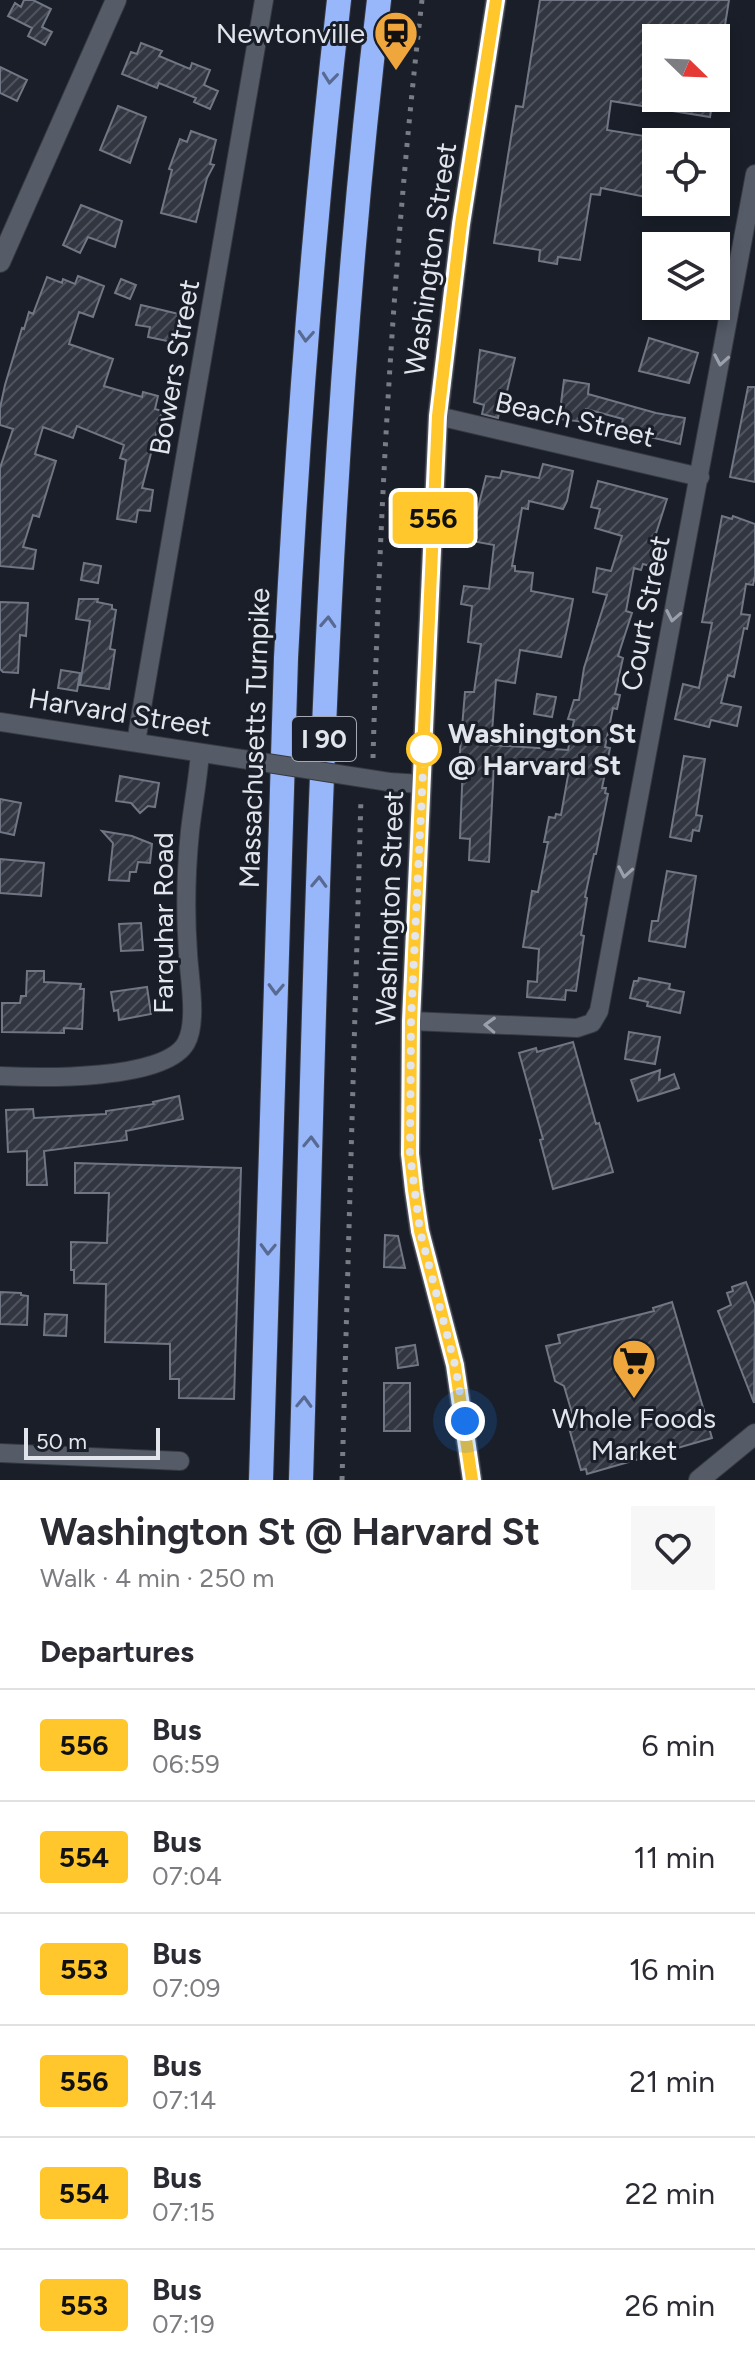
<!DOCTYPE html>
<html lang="en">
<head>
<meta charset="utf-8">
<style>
	:root { --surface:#fff; --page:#f7f7f7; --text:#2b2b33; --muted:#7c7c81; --line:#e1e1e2 }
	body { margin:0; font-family:Figtree,sans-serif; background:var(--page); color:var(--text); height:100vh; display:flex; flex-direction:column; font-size:30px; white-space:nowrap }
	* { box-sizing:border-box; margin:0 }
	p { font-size:26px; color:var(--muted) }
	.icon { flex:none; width:44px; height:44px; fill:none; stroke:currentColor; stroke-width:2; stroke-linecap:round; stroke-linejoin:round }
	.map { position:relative; height:1480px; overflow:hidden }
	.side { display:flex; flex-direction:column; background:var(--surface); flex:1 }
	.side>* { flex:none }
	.badge { padding:0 16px; border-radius:6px; font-size:28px; line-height:52px }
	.needle { width:52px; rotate:113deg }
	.fabs { position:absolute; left:642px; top:24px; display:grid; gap:16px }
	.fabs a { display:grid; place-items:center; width:88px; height:88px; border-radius:0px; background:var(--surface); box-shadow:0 4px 12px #0003; font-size:40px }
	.scale { position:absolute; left:24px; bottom:20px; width:136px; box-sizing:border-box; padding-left:8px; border:4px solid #e2e5ec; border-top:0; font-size:22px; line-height:28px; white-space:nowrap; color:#e2e5ec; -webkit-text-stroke:6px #191e28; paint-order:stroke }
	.you { position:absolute; width:40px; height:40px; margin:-20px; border:6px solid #fff; border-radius:50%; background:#1a73e8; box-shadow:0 0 0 12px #1a73e833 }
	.map>.badge { position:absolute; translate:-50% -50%; box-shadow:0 0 0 4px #fff }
	h2 { padding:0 40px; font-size:30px; line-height:72px }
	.round { display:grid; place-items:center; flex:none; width:84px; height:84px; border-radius:0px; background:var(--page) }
	.overview { display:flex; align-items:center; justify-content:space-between; height:136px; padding:0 40px }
	h1 { font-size:38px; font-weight:700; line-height:60px }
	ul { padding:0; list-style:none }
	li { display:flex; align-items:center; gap:24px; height:112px; padding:0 40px; border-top:2px solid var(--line) }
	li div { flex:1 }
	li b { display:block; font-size:30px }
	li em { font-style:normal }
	li .badge { min-width:88px; font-weight:700; text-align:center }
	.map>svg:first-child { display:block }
	.building { fill:url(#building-hatch); stroke:#707683; stroke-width:2 }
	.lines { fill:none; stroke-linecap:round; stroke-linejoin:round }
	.street-casing { stroke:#363941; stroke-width:20 }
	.secondary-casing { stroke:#363941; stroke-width:22 }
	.highway-casing { stroke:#363941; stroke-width:26 }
	.street { stroke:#555b67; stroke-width:18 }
	.secondary { stroke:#555b67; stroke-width:20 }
	.highway { stroke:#98b7fa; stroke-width:24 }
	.rail { stroke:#787c84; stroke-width:5; stroke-dasharray:4 8; stroke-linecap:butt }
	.street-bridge-casing { stroke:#363941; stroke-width:20; stroke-linecap:butt }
	.street-bridge { stroke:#555b67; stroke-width:18 }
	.oneway { stroke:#586a91 }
	.oneway2 { stroke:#9ca0aa }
	.line-casing { stroke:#fff; stroke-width:18 }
	.line { stroke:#ffc72c; stroke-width:12 }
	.walk { stroke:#e2e5ec; stroke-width:8; stroke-dasharray:0 14.4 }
	.stop-dot { fill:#fff; stroke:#ffc72c; stroke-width:4 }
	.labels { text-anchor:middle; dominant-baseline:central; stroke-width:6; stroke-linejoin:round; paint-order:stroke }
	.shield { fill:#191e28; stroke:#a6a9b1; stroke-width:2 }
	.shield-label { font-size:26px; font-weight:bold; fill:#e2e5ec }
	.poi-label { font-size:28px; fill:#e2e5ec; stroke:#191e28; text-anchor:end }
	.street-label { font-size:28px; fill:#e2e5ec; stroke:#191e28 }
	.stop-label { font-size:28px; font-weight:bold; fill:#e2e5ec; stroke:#191e28; text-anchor:start }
</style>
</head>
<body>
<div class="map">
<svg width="755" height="1480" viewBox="0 0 755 1480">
	<defs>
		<pattern id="building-hatch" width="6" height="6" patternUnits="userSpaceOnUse" patternTransform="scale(2)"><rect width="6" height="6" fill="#313641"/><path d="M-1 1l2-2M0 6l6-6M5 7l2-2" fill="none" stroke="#4f535d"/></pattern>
	</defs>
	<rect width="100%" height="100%" fill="#191e28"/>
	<!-- building -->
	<path class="building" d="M24 0H33L51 9 42 27 52 32 45 45 28 36 32 28 8 16 15 3 21 7Z
		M540 0H729L723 38H656V98H713L710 117 611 101 607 130 656 138V199L601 188 600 195 591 194 580 260 558 257 557 264 539 261 540 250 494 243 516 106 523 107Z
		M141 43 162 51 159 56 190 69 192 63 210 70 204 85 218 91 210 109 194 102 196 98 159 83 157 88 122 74 131 52 137 54Z
		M0 67 27 80 17 101 0 93Z
		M118 106 146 117 130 163 100 150Z
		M191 131 216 140 210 164 214 165 207 178 196 222 161 213 172 170 169 169 180 139 187 142Z
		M81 205 122 221 115 247 88 237 80 253 63 245Z
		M78 276 104 286 93 317 79 312 69 344 113 359 104 386 142 397 143 392 158 396 155 409 162 411 142 488 153 490 150 511 138 510 136 522 117 519 126 460 120 458 124 445 77 426 73 438 43 427 35 454 56 461 39 517 33 515 23 547 36 550 33 569 0 566V468L13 429 0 425V408L5 385 22 328 24 329 29 312 33 314 47 277 62 283 63 279 75 284Z
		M121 279 136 285 130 299 115 293Z
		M141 305 183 315 177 343 148 337 150 327 136 325Z
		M649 338 698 353 689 383 639 371Z
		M480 350 515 358 503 408H500L498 418 482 414 484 405 474 402Z
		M564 380 589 384 588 394 656 413 685 418 680 444 620 430 623 419 586 409 584 422 559 419Z
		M748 387H755V482L730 477Z
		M543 464 573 471 567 501 563 509 529 501 528 509 522 508 512 566H515V571L533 573 531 591 573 599 569 620 561 657 520 650 515 683 496 680 491 745 568 750 574 720 568 719 574 700H579L584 668 607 595 593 592 597 568 611 571 622 536 595 528 600 509 591 507 598 481 667 499 653 543 660 546 654 567 643 564 641 570 634 568 626 611 632 613 618 656 623 658 615 694 620 695 617 709 613 708 605 747 610 748 602 788H606L605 793 608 794 596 854H594L585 897 587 898 581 935 584 936 576 991 566 990 565 1000 527 997 528 981 537 982 539 949 523 947 532 891 538 892 548 842H544L549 817 555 818 556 814 561 815 569 770 494 764 489 862 469 860 470 839 460 838 463 763H459L465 692H474L481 644 468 642 472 606 461 604 464 586 489 589 494 545 472 541 475 520 486 476 500 478 502 471 539 478Z
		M722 516 732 519 733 516 755 524V576L753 585 746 584 741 614 750 615 747 629 744 628 734 677 728 675 721 703 741 707 737 726 711 720 709 727 675 719 683 684 699 688 712 623 702 622Z
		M84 563 101 566 98 583 81 580Z
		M79 599H98L97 602 112 605V609L116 610 110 649 115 650 109 689 80 685 90 621 76 619Z
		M0 602 28 603 26 636 20 635 18 673 3 672 0 669Z
		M61 670 80 673 77 691 58 688Z
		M537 694 556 697 552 717 534 714Z
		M684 756 705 759 696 815 702 816 699 831 693 830 691 841 670 837Z
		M120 776 159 783 155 807 148 806 140 813 131 803 116 801Z
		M0 799 21 803 14 835 0 832Z
		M102 831 132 836 152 844 150 863 138 862 136 872H130L129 881 109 880 113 843Z
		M0 859 44 863 41 896 0 893Z
		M667 871 696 876 685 947 649 941 652 921H658Z
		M141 923 143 950 121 951 119 924Z
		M27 971H44V982L81 984 80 989H84L82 1029 64 1028V1033L2 1032V1003H20L21 996H26Z
		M639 978 670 984 669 989 684 992 680 1013 647 1006 648 1002 630 998 634 981H638Z
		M147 987 151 1014 119 1020 118 1010 114 1011 111 992Z
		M629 1032 660 1037 655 1064 625 1059Z
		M573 1042 596 1124 599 1123 613 1172 553 1189 540 1140 543 1139 519 1053 536 1048 537 1052Z
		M660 1070 659 1080 674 1074 679 1088 638 1101 631 1080Z
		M179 1096 183 1119 126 1131 127 1140 44 1151 47 1185H27V1151L8 1152 6 1110 33 1109 34 1118 106 1114V1111L154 1104 153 1102Z
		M75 1163 241 1168 234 1399 179 1398V1379H170V1344L105 1342 106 1284 74 1283V1270H71V1242L107 1243 109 1193H75Z
		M385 1235 398 1236 405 1268 384 1267Z
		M746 1282 755 1305 754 1403 718 1311 731 1305 727 1293 733 1291 732 1287Z
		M0 1292 21 1293V1295L28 1296 27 1325 0 1324Z
		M672 1302 712 1438 587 1474 586 1469 581 1470 567 1421 572 1413 564 1386 555 1381 546 1346 560 1343 558 1335 654 1311 653 1308Z
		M45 1314 67 1315 66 1336 44 1335Z
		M415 1345 418 1365 398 1368 396 1348Z
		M384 1383H410V1431H384Z"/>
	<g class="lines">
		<!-- street casing -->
		<g class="street-casing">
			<path id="street" d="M438 416 700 477
				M0 722 242 759
				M136 742 264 0
				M389 782 422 784
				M411 1021 577 1028 592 1023 599 1011 755 174
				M0 1076C39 1078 165 1081 186 1043 198 1022 189 976 188 953 185 912 186 871 190 831 193 805 198 779 200 753
				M0 1453 180 1461"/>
		</g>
		<!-- secondary casing -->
		<g class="secondary-casing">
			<path id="secondary" d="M0 262 116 0
				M472 1480 455 1365 420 1231 414 1190 410 1154 411 1021 438 416 461 224 496 0
				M699 1480 755 1434"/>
		</g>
		<!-- highway casing -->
		<g class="highway-casing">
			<path id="highway" d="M261 1480 286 658C297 438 314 219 339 0
				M301 1480C316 986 320 491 379 0"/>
		</g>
		<!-- street -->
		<use href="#street" class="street"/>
		<!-- secondary -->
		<use href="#secondary" class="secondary"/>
		<!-- highway -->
		<use href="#highway" class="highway"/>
		<!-- rail -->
		<path class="rail" d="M373 758C380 505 393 252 422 0
			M342 1480 361 797"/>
		<!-- street-bridge casing -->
		<g class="street-bridge-casing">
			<path id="street-bridge" d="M242 759 389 782"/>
		</g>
		<!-- street-bridge -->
		<use href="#street-bridge" class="street-bridge"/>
	</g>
	<!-- one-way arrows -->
	<defs><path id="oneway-chevron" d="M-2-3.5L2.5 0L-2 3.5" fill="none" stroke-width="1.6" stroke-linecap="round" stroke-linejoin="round" transform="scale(2)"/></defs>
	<g class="oneway">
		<use href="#oneway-chevron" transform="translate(330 78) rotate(96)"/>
		<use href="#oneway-chevron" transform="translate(306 336) rotate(94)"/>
		<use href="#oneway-chevron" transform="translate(328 622) rotate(-87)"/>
		<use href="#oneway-chevron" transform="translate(319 882) rotate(-88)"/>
		<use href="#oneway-chevron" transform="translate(276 989) rotate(92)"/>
		<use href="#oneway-chevron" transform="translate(311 1142) rotate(-88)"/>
		<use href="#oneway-chevron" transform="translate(268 1249) rotate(92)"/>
		<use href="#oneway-chevron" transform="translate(304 1402) rotate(-88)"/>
	</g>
	<g class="oneway2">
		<use href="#oneway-chevron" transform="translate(721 360) rotate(100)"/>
		<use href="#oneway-chevron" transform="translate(673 616) rotate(101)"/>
		<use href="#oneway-chevron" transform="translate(625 872) rotate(100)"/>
		<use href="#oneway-chevron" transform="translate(490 1025) rotate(-178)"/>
	</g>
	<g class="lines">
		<!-- line casing -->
		<g class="line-casing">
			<path id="line" d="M472 1480 455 1365 420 1231 414 1190 410 1154 411 1021 438 416 461 224 496 0"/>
		</g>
		<!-- line -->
		<use href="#line" class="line"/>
		<!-- walk -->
		<path class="walk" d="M424 749 411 1021 410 1154 420 1231 455 1365 465 1421"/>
	</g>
	<!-- icons -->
	<defs>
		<g id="station-pin" transform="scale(2.3)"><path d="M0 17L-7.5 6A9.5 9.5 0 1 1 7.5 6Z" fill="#efa73d" stroke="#191e28"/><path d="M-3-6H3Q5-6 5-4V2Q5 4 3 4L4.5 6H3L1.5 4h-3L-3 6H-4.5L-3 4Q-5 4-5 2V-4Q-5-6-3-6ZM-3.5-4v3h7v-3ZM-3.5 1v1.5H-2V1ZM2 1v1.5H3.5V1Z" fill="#111"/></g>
		<g id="supermarket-pin" transform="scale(2.3)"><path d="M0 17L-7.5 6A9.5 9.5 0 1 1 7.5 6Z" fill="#efa73d" stroke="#191e28"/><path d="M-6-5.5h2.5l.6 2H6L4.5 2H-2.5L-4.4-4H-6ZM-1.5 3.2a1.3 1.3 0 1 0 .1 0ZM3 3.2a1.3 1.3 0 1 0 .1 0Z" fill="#111"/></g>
	</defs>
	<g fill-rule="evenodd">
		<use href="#station-pin" x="396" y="33"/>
		<use href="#supermarket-pin" x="634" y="1361"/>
	</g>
	<!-- markers -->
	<circle class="stop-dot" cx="424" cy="749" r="16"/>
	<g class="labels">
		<!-- shield labels -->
		<rect class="shield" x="292" y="717" width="64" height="44" rx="6"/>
		<g class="shield-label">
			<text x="324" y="739">I 90</text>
		</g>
		<!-- poi labels -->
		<g class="poi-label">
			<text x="365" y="33">Newtonville</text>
			<text x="634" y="1418" text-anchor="middle">Whole Foods<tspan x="634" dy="32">Market</tspan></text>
		</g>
		<!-- street labels -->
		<g class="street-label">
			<text transform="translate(430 259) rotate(-82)">Washington Street</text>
			<text transform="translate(174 367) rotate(-80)">Bowers Street</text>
			<text transform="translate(575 419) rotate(13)">Beach Street</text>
			<text transform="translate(645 613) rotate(-79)">Court Street</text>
			<text transform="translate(120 712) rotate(9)">Harvard Street</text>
			<text transform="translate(254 738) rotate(-88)">Massachusetts Turnpike</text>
			<text transform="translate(389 908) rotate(-88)">Washington Street</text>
			<text transform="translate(163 923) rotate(-90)">Farquhar Road</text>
		</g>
		<!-- stop labels -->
		<g class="stop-label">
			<text x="448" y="733">Washington St<tspan x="448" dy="32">@ Harvard St</tspan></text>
		</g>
	</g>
</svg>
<div class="fabs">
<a><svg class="needle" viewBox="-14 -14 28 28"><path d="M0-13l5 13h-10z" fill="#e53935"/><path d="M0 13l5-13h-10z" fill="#7c7c81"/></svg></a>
<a><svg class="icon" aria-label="locate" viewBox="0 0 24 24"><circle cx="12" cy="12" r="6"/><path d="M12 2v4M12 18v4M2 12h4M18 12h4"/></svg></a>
<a><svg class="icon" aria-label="layers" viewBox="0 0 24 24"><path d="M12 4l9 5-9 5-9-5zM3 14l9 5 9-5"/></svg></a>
</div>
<div class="scale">50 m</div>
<div class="you" style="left:465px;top:1421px"></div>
<b class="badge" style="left:433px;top:518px;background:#ffc72c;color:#111">556</b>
</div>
<section class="side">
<div class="overview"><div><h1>Washington St @ Harvard St</h1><p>Walk · 4 min · 250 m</p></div><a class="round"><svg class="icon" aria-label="heart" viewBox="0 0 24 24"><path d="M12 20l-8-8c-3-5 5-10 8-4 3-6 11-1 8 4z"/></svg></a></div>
<h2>Departures</h2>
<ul>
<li><span class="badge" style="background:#ffc72c;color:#111">556</span><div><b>Bus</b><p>06:59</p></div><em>6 min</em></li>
<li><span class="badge" style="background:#ffc72c;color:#111">554</span><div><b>Bus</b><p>07:04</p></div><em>11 min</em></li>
<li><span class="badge" style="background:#ffc72c;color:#111">553</span><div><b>Bus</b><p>07:09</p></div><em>16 min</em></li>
<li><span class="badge" style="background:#ffc72c;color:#111">556</span><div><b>Bus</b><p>07:14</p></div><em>21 min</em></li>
<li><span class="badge" style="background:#ffc72c;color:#111">554</span><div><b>Bus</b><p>07:15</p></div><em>22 min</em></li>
<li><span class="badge" style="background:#ffc72c;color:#111">553</span><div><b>Bus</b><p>07:19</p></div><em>26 min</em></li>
</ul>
</section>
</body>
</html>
